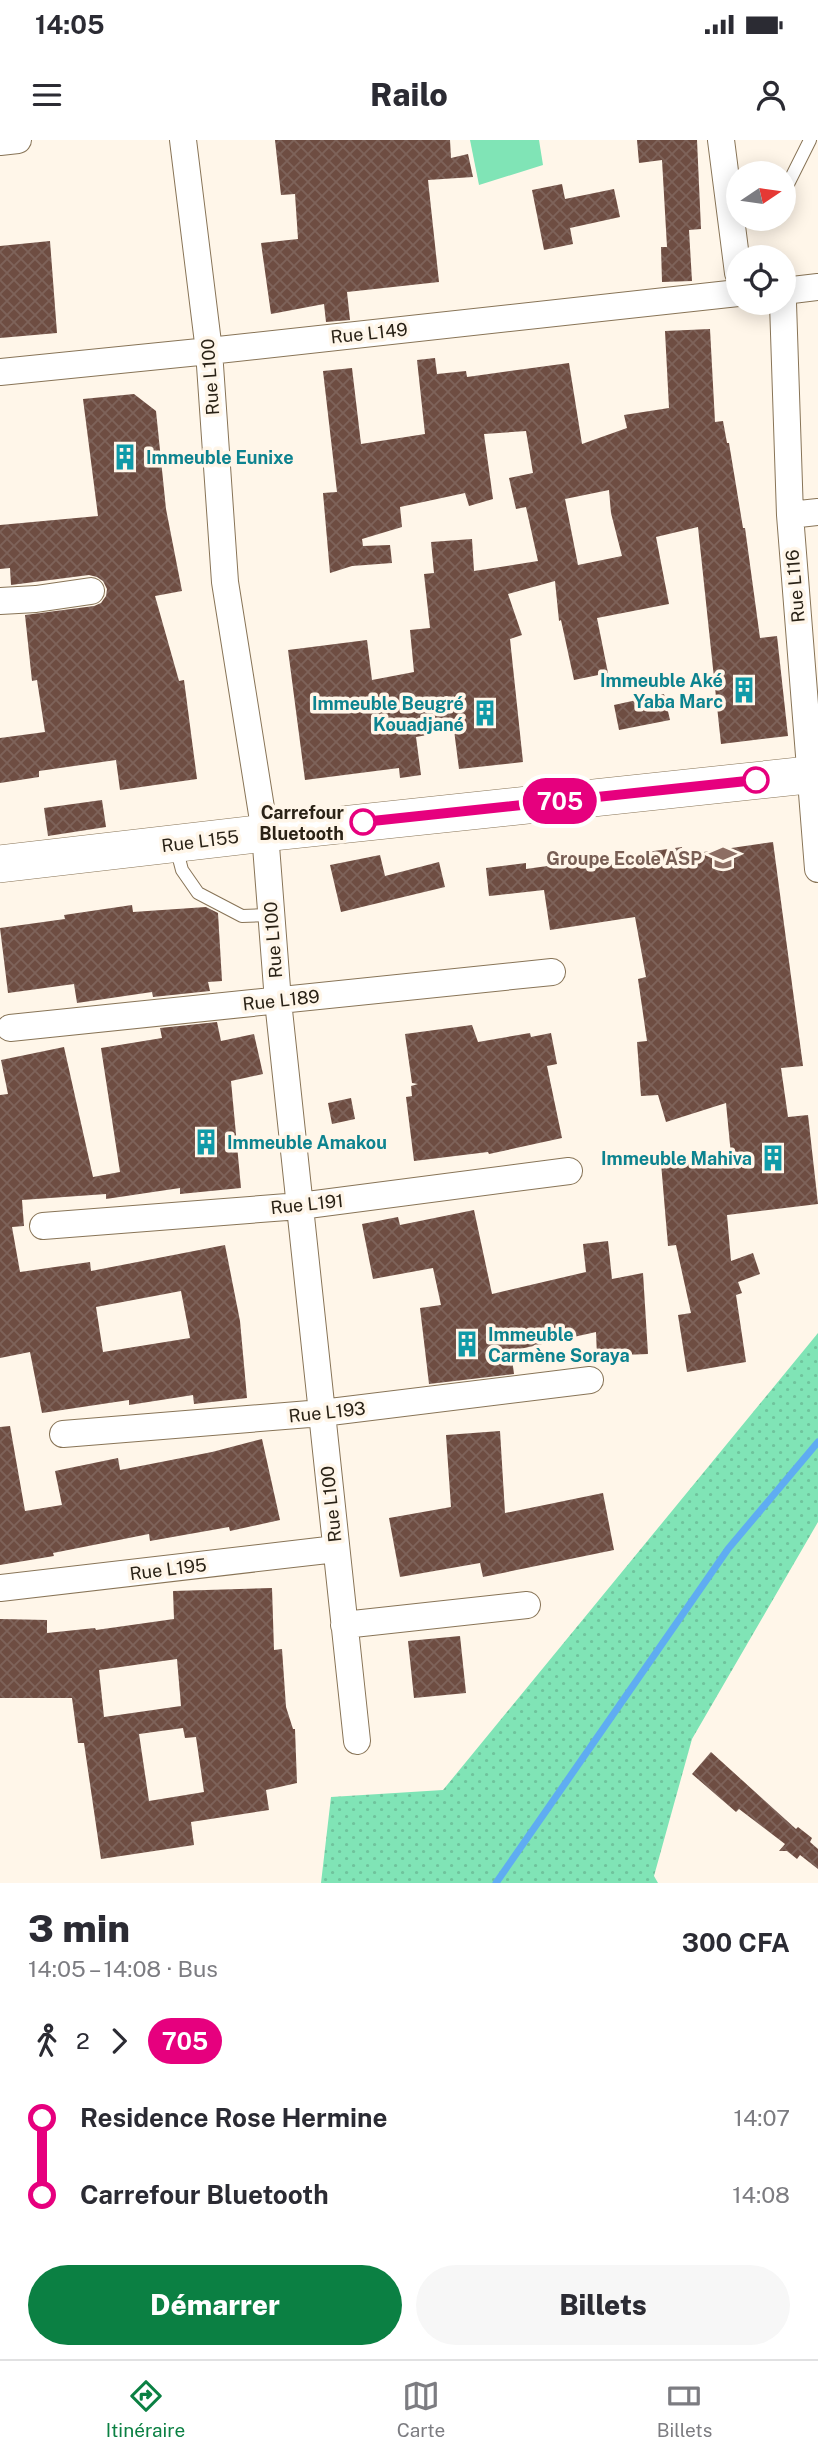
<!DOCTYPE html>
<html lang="fr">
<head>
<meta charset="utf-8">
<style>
	:root { --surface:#fff; --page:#f7f7f7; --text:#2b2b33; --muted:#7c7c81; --line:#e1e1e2; --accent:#0b8043 }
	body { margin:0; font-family:"Public Sans",sans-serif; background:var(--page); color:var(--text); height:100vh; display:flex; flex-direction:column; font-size:26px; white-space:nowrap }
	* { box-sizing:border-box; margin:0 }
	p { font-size:23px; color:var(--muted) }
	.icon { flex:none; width:38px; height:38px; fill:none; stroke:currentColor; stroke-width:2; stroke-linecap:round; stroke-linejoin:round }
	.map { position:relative; height:1743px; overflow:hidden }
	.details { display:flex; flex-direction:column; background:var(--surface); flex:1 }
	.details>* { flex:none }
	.badge { padding:0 14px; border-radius:23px; font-size:24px; line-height:46px }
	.needle { width:46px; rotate:77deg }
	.tools { position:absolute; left:726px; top:21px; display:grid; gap:14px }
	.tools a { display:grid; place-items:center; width:70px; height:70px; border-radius:50%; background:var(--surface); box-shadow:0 4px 18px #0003; font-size:35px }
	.map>.badge { position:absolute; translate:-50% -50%; box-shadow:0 0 0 4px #fff }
	.legs { display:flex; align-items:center; gap:10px; height:77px; padding:0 28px; font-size:23px }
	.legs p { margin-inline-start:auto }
	.overview { display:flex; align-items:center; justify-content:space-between; height:119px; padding:0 28px }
	h1 { font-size:38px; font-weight:800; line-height:52px }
	.button { display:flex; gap:14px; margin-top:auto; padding:14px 28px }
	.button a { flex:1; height:80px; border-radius:42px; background:var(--accent); color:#fff; font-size:28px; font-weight:800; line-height:80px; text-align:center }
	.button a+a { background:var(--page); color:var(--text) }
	ul { padding:0 28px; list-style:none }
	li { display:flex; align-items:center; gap:24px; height:77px; font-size:26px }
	li i { display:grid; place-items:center; width:10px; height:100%; margin:0 9px; background:currentColor }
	li i::after { content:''; width:18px; height:18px; margin:-9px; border:5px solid; border-radius:50%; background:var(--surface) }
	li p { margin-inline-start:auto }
	li:first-child i { background:linear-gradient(#0000 50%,currentColor 0) }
	li:last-child i { background:linear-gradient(currentColor 50%,#0000 0) }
	.status { display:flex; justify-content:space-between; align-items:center; height:49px; padding:0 35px; background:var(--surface); direction:ltr }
	.status svg { height:19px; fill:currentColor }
	header { display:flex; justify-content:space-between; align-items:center; height:91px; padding:0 28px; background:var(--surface); font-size:32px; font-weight:800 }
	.dock { display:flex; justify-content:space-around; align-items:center; height:98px; border-top:2px solid var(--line); background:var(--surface); font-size:19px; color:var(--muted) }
	.dock a { display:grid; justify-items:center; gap:4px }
	.dock .current { color:var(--accent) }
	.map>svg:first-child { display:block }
	.grass { fill:url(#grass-dots) }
	.pitch { fill:#80e4b6 }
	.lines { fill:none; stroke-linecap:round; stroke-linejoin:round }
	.stream { stroke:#5facf2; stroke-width:7 }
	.building { fill:url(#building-cross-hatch); fill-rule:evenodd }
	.lane-casing { stroke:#887457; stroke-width:14 }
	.street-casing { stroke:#887457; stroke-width:28 }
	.secondary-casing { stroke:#887457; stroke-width:38 }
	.lane { stroke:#fff; stroke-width:12 }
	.street { stroke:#fff; stroke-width:26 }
	.secondary { stroke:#fff; stroke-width:37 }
	.line-1-casing { stroke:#fff; stroke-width:16 }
	.line-1 { stroke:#e6007e; stroke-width:10 }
	.stop-1-dot { fill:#fff; stroke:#e6007e; stroke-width:3.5 }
	.labels { text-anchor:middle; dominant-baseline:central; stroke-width:7; stroke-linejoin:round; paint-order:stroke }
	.street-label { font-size:18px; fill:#2a2216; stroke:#fff6e9 }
	.culture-label { font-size:18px; font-weight:bold; fill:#0d838f; stroke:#fff6e9; text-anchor:start }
	.stop-label { font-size:18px; font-weight:bold; fill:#2a2216; stroke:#fff6e9; text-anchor:end }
	.education-label { font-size:18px; font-weight:bold; fill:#785e54; stroke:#fff6e9; text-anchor:end }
</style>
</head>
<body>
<div class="status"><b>14:05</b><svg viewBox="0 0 49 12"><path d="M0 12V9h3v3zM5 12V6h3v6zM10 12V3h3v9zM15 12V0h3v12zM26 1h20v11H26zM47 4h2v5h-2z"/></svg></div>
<header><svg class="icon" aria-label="menu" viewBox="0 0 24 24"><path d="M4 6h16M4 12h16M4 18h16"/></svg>Railo<svg class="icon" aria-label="person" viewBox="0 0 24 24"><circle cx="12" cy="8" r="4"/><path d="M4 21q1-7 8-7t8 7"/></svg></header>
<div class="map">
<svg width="818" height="1743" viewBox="0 0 818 1743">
	<defs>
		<pattern id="grass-dots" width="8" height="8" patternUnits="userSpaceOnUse" patternTransform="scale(1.75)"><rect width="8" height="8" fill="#80e4b6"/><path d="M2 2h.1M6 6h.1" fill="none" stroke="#6fc39c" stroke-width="1.8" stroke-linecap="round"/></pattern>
		<pattern id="building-cross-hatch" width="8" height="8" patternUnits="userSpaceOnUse" patternTransform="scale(1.75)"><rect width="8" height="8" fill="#6e4d42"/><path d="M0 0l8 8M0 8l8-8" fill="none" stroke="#7e635a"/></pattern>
	</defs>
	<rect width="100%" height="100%" fill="#fff6e9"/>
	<!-- grass -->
	<path class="grass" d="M818 1193V1382L692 1599 654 1736 658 1743H321L331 1657 443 1650Z"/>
	<!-- pitch -->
	<path class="pitch" d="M470 0H539L543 25 479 45Z"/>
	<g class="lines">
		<!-- stream -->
		<path class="stream" d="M496 1743 728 1409 818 1302"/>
	</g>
	<!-- building -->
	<path class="building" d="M275 0H450L451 18 468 14 473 37 428 40 439 142 347 152 350 180 326 182 324 164 271 174 261 103 298 99 295 54 281 55Z
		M637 0H697L701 89 689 90 692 141 662 142 661 107H667L662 20 639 23Z
		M562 44 565 59 614 49 620 77 570 88 573 104 544 110 532 50Z
		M50 101 57 193 0 198V106Z
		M710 189 715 282 723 281 727 303H729L743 388H745L760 498 777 496 788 596 721 604 698 387 656 397 669 464 597 478 608 533 574 540 561 480 559 481 555 441 508 454 522 495 510 499 523 622 459 629 454 590 416 597 421 635 400 638 399 628 305 640 288 510 367 500 372 540 414 532 410 490 430 488 424 434 434 433 431 402 472 399 474 431 538 421 526 367 516 369 509 338 533 333 526 291 484 294 493 359 469 366 465 353 400 367 402 387 362 399 363 406 390 405 392 423 352 426 330 433 323 353 337 352 323 231 352 228 361 304 425 294 417 220 435 218 437 234 466 231 467 237 569 223 582 304 627 288 624 275 669 268 665 191ZM609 350 611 373 622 416 578 425 565 359Z
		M134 254 156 271 166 369 182 451 155 456 179 541 184 540 197 639 120 650 116 620 39 631V637L0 643V598L45 592 37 540 32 541 25 475 94 466 101 463 106 456 107 449 103 441 97 437 89 435 11 445 10 428 0 429V385L98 376 83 259Z
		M664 554 670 580 619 590 614 565Z
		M102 660 106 687 48 696 44 668Z
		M773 702 803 926 781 928 788 977 808 975 818 1064 727 1075 731 1121 753 1113 760 1134 738 1142 742 1153 736 1155 746 1222 687 1232 678 1175 691 1173 676 1105 668 1106 661 1023 731 1015 726 963 666 982 658 955 641 956 637 902 647 901 638 839 646 837 635 777 550 790 544 750 489 756 486 728 526 723V729L682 707 683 715Z
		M380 715 385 736 439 722 445 747 341 772 330 725Z
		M132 765 133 772 206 767 218 773 222 841 208 842 210 851 153 857 152 852 77 863 74 844 8 853 0 788 65 779 64 775Z
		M217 882 221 901 254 894 263 934 231 941 241 1048 180 1054V1048L106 1059V1054L22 1060 24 1086 12 1087 20 1132 90 1122 91 1131 225 1105 240 1181 247 1258 194 1264 193 1255 129 1265V1260L42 1273 30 1212 0 1218V955L8 954 1 920 64 907 93 1037 120 1032 101 908 162 898 160 888ZM181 1151 190 1198 103 1212 96 1167Z
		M472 885 478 902 530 893 531 897 551 893 557 924 547 926 562 998 489 1014 488 1012 414 1021 406 957 412 956 411 946 418 944 412 943 405 894Z
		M351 958 355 979 332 984 328 963Z
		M474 1070 492 1154 586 1132 583 1104 608 1101 612 1139 643 1133 648 1214 597 1216 596 1192 511 1211 514 1234 429 1244 420 1168 441 1165 433 1128 373 1139 362 1084 398 1077 400 1085Z
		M10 1286 25 1371 62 1365 55 1331 118 1318 120 1330 212 1312 262 1299 280 1380 230 1391 229 1387 150 1401 149 1394 53 1413 54 1416 0 1425V1287Z
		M500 1291 505 1373 603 1353 614 1410 483 1437 480 1423 400 1437 389 1378 451 1367 446 1295Z
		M272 1448 274 1510 282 1509 286 1567 293 1589H295L297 1643 266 1650 269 1670 191 1682 194 1705 101 1719 84 1603H78L72 1558H0V1479L47 1480V1493L95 1488 96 1490 174 1479 173 1451ZM177 1519 181 1566 104 1577 99 1530ZM183 1588 185 1598 196 1597 204 1652 149 1661 139 1594Z
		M460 1496 466 1553 414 1558 408 1501Z
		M711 1612 796 1689 798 1687 812 1698 810 1702 818 1709V1729L800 1715 797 1719 787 1711H779L785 1704 739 1669 736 1672 692 1634Z"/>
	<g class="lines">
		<!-- lane casing -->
		<g class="lane-casing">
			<path id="lane" d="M784 52 810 0
				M176 707 182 730 198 753 242 776 271 775"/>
		</g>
		<!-- street casing -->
		<g class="street-casing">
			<path id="street" d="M183 0 209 211 225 442 265 693 278 861 357 1601
				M721 0 738 133
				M0 2 18 0
				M784 151 818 147
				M783 163 790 375 818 729
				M0 232 209 211 738 153
				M790 375 818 372
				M0 461 36 459 91 451
				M10 888 552 832
				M43 1086 300 1066 569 1031
				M63 1294 322 1273 590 1240
				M0 1448 336 1409
				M344 1485 527 1465"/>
		</g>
		<!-- secondary casing -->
		<g class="secondary-casing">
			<path id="secondary" d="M0 724 265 693 818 634"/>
		</g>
		<!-- lane -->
		<use href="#lane" class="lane"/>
		<!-- street -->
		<use href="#street" class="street"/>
		<!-- secondary -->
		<use href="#secondary" class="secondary"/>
	</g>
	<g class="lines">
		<!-- line-1 casing -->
		<g class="line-1-casing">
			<path id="line-1" d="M363 682 756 640"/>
		</g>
		<!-- line-1 -->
		<use href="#line-1" class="line-1"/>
	</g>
	<!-- icons -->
	<defs>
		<g id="building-bare" transform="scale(2.1)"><path d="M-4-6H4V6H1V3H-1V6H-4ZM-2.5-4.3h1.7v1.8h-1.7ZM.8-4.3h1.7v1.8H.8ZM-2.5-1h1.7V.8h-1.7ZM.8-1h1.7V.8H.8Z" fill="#0f9aa8" stroke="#fff6e9" stroke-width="2.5" paint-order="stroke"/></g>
		<g id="school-bare" transform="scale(2.1)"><path d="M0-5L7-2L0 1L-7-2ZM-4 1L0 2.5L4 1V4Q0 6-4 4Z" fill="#8d6e63" stroke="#fff6e9" stroke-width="2.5" paint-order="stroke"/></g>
	</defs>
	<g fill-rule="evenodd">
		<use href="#building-bare" x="125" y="317"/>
		<use href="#building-bare" x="744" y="550"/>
		<use href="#building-bare" x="485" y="573"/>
		<use href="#school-bare" x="723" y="718"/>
		<use href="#building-bare" x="206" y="1002"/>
		<use href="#building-bare" x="773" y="1018"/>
		<use href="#building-bare" x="467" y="1204"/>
	</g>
	<!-- markers -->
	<g class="stop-1-dot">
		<circle cx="756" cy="640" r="12"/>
		<circle cx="363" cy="682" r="12"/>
	</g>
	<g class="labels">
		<!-- street labels -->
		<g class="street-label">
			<text transform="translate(369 193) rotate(-6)">Rue L149</text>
			<text transform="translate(210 237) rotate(-94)">Rue L100</text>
			<text transform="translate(795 446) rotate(-95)">Rue L116</text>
			<text transform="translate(200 701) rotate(-7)">Rue L155</text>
			<text transform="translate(273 800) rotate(-94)">Rue L100</text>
			<text transform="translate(281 860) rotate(-6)">Rue L189</text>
			<text transform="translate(307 1064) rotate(-6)">Rue L191</text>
			<text transform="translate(327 1272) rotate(-6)">Rue L193</text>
			<text transform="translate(331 1364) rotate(-96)">Rue L100</text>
			<text transform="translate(168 1429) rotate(-7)">Rue L195</text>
		</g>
		<!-- culture labels -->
		<g class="culture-label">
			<text x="146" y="317">Immeuble Eunixe</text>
			<text x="723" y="540" text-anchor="end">Immeuble Aké<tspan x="723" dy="21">Yaba Marc</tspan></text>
			<text x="464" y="563" text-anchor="end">Immeuble Beugré<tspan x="464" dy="21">Kouadjané</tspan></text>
			<text x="227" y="1002">Immeuble Amakou</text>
			<text x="752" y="1018" text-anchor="end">Immeuble Mahiva</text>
			<text x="488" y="1194">Immeuble<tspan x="488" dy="21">Carmène Soraya</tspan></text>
		</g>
		<!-- stop labels -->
		<g class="stop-label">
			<text x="344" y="672">Carrefour<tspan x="344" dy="21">Bluetooth</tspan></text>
		</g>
		<!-- education labels -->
		<g class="education-label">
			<text x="702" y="718">Groupe Ecole ASP</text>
		</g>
	</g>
</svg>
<div class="tools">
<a><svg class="needle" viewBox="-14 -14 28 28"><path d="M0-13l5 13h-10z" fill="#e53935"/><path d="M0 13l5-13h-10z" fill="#7c7c81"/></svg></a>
<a><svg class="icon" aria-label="locate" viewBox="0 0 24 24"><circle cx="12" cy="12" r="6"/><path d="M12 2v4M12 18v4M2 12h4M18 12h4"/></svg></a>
</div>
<b class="badge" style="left:560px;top:661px;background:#e6007e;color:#fff">705</b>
</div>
<section class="details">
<div class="overview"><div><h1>3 min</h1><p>14:05 – 14:08 · Bus</p></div><b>300 CFA</b></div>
<div class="legs"><svg class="icon" aria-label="walk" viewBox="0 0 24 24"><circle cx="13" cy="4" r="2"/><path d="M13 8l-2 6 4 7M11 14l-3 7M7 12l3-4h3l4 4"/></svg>2<svg class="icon" aria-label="forward" viewBox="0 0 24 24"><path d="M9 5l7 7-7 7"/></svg><b class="badge" style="background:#e6007e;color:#fff">705</b></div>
<ul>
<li><i style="color:#e6007e"></i><b>Residence Rose Hermine</b><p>14:07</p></li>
<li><i style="color:#e6007e"></i><b>Carrefour Bluetooth</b><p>14:08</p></li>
</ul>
<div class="button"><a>Démarrer</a><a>Billets</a></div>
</section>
<nav class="dock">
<a class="current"><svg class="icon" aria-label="directions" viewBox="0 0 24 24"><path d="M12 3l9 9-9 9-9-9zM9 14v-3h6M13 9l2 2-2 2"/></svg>Itinéraire</a>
<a><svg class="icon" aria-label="map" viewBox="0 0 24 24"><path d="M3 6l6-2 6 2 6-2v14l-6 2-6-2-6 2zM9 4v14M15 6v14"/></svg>Carte</a>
<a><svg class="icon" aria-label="tickets" viewBox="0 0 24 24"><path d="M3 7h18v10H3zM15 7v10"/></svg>Billets</a>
</nav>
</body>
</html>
